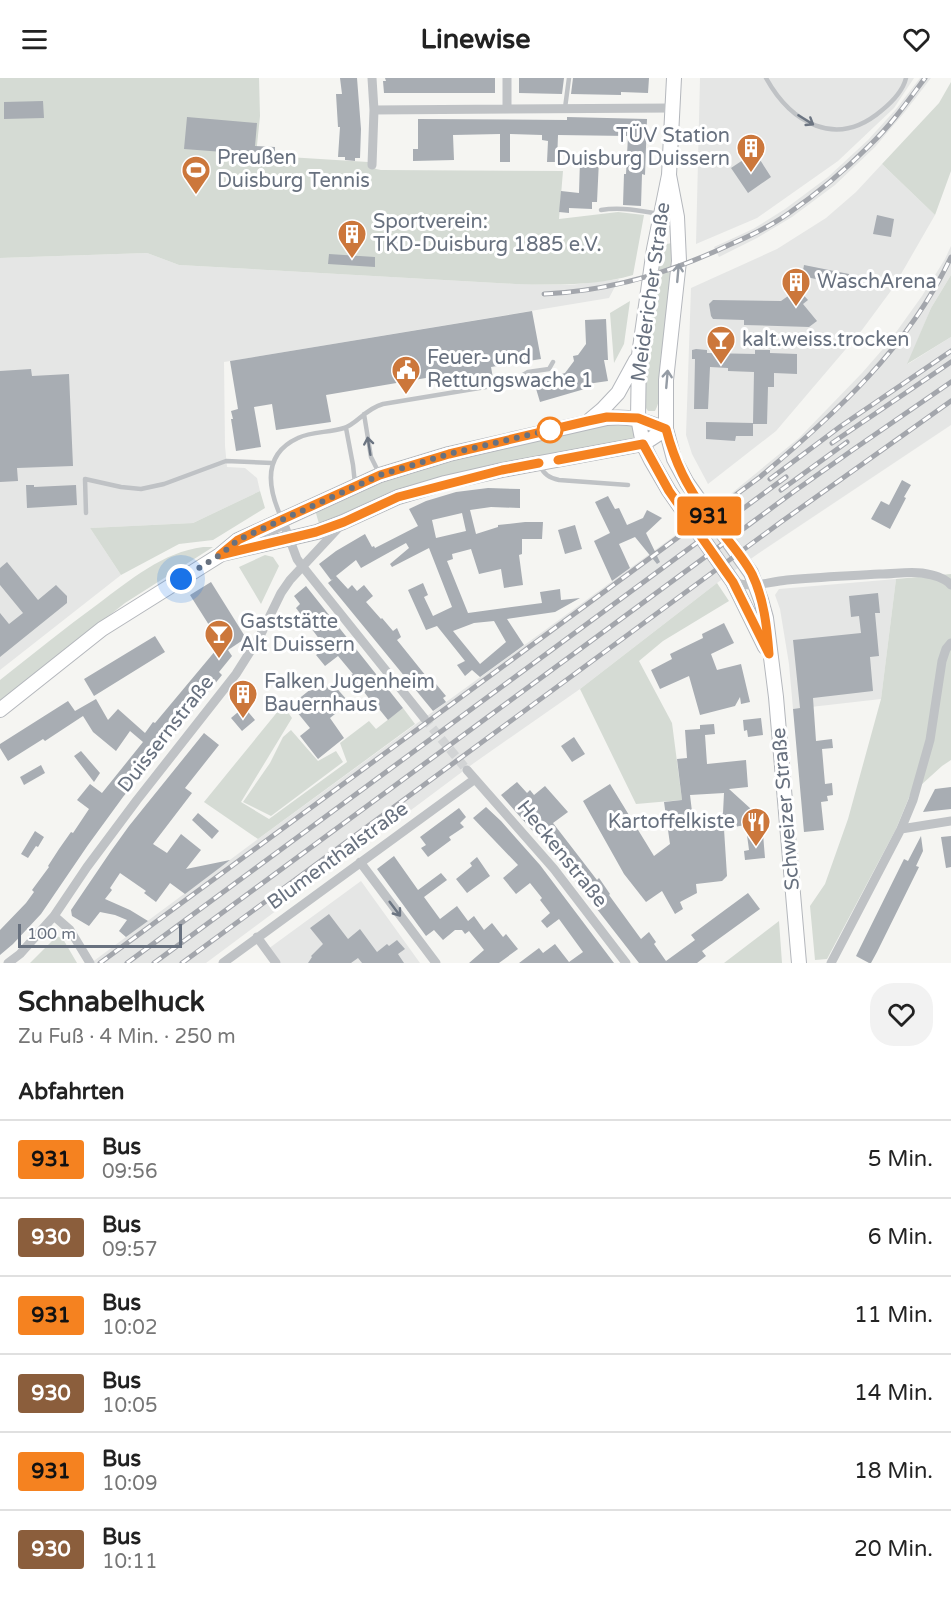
<!DOCTYPE html>
<html lang="de">
<head>
<meta charset="utf-8">
<style>
	:root { --surface:#fff; --page:#f2f2f2; --text:#222; --muted:#767676; --line:#e0e0e0 }
	body { margin:0; font-family:"Varela Round",sans-serif; background:var(--page); color:var(--text); height:100vh; display:flex; flex-direction:column; font-size:22px; white-space:nowrap }
	* { box-sizing:border-box; margin:0 }
	p { font-size:20px; color:var(--muted) }
	.icon { flex:none; width:33px; height:33px; fill:none; stroke:currentColor; stroke-width:2; stroke-linecap:round; stroke-linejoin:round }
	.map { position:relative; height:885px; overflow:hidden }
	.details { display:flex; flex-direction:column; background:var(--surface); flex:1 }
	.details>* { flex:none }
	.badge { padding:0 12px; border-radius:4px; font-size:21px; line-height:39px }
	.scale { position:absolute; left:18px; bottom:15px; width:164px; box-sizing:border-box; padding-left:6px; border:3px solid #68717f; border-top:0; font-size:16px; line-height:21px; white-space:nowrap; color:#68717f; -webkit-text-stroke:4px #fff; paint-order:stroke }
	.you { position:absolute; width:30px; height:30px; margin:-15px; border:4px solid #fff; border-radius:50%; background:#1a73e8; box-shadow:0 0 0 9px #1a73e833 }
	.map>.badge { position:absolute; translate:-50% -50%; box-shadow:0 0 0 3px #fff }
	h2 { padding:0 18px; font-size:22px; line-height:54px }
	.round { display:grid; place-items:center; flex:none; width:63px; height:63px; border-radius:24px; background:var(--page) }
	.summary { display:flex; align-items:center; justify-content:space-between; height:102px; padding:0 18px }
	h1 { font-size:28px; font-weight:700; line-height:45px }
	ul { padding:0; list-style:none }
	li { display:flex; align-items:center; gap:18px; height:78px; padding:0 18px; border-top:2px solid var(--line) }
	li div { flex:1 }
	li b { display:block; font-size:22px }
	li em { font-style:normal }
	li .badge { min-width:66px; font-weight:700; text-align:center }
	header { display:flex; justify-content:space-between; align-items:center; height:78px; padding:0 18px; background:var(--surface); font-size:27px; font-weight:700 }
	.map>svg:first-child { display:block }
	.built { fill:#e5e6e5 }
	.green { fill:#d5dbd4 }
	.building { fill:#a8adb3; fill-rule:evenodd }
	.lines { fill:none; stroke-linecap:round; stroke-linejoin:round }
	.street-tunnel { stroke:#d2d4d5; stroke-width:9; stroke-dasharray:9 4.5; stroke-linecap:butt }
	.secondary-casing { stroke:#b4b7bc; stroke-width:16 }
	.lane { stroke:#bfc2c5; stroke-width:4.5 }
	.street { stroke:#bfc2c5; stroke-width:9 }
	.secondary { stroke:#fff; stroke-width:14 }
	.rail-casing { stroke:#a3a6ac; stroke-width:5 }
	.rail { stroke:#fff; stroke-width:3; stroke-dasharray:9; stroke-linecap:butt }
	.oneway { stroke:#6c7582 }
	.oneway2 { stroke:#959ca5 }
	.line-casing { stroke:#fff; stroke-width:14 }
	.line { stroke:#f58220; stroke-width:9 }
	.walk { stroke:#68717f; stroke-width:6; stroke-dasharray:0 10.8 }
	.stop-dot { fill:#fff; stroke:#f58220; stroke-width:3 }
	.labels { text-anchor:middle; dominant-baseline:central; stroke-width:6; stroke-linejoin:round; paint-order:stroke }
	.poi-label { font-size:20px; fill:#68717f; stroke:#fff; text-anchor:start }
	.street-label { font-size:20px; fill:#68717f; stroke:#fff }
</style>
</head>
<body>
<header><svg class="icon" aria-label="menu" viewBox="0 0 24 24"><path d="M4 6h16M4 12h16M4 18h16"/></svg>Linewise<svg class="icon" aria-label="heart" viewBox="0 0 24 24"><path d="M12 20l-8-8c-3-5 5-10 8-4 3-6 11-1 8 4z"/></svg></header>
<div class="map">
<svg width="951" height="885" viewBox="0 0 951 885">
	<rect width="100%" height="100%" fill="#f5f5f2"/>
	<!-- built -->
	<path class="built" d="M700 0H914L894 30 838 83 757 140 696 166Z
		M920 0H931L904 35 875 69 835 107 792 139 757 160 719 179 714 169 753 151 785 131 828 99 868 62 897 30Z
		M882 86 935 137 893 210 862 252 776 353 708 406 692 376 686 357 691 210 777 171 826 140 856 114Z
		M951 168V197L931 230 908 286 951 259V347L759 475 717 505 580 611 474 685 206 885H91L258 761 721 424 799 360 862 295 889 264 922 218 945 181Z
		M147 175 179 187 515 206 570 207 619 201 609 220 224 284 225 368 227 389 245 390 257 400 260 413 193 445 90 450 121 497 0 592V180Z
		M896 501 881 621 793 631 789 586 780 531 775 517 779 511Z
		M361 803 420 885H278L268 871Z"/>
	<!-- green -->
	<path class="green" d="M0 0H259L260 38 256 77 368 84 376 91 381 92 563 93 559 141 618 134 644 137 633 197C595 208 555 207 515 206L179 187 147 175 0 180Z
		M951 4V93L935 137 882 86 939 25Z
		M672 165C672 205 665 244 661 283 660 299 663 318 655 333H648L644 327 643 312 661 167Z
		M951 197V259L907 286 931 230Z
		M630 223 624 266 614 285 610 235Z
		M625 345 634 349 635 357 633 360 453 397 388 416 342 439 320 449 315 432 383 402 434 386 595 348Z
		M260 413 265 430 213 462 179 466 121 497 90 450 193 445Z
		M203 469H213L125 525 0 624V602C33 576 65 550 98 526 130 502 163 474 203 469Z
		M265 477 273 479 279 488 261 526 239 489Z
		M951 496V682L942 688 910 717 896 751 827 881 815 882 810 828 825 806 848 741 881 621 896 501Z
		M717 505 729 523 663 563 639 583 672 645 682 722 636 726 580 611Z
		M283 627 292 640 241 724 269 741 347 684 340 665 369 643 376 651 403 630 415 646 258 761 204 724Z
		M291 652 318 683 336 673 343 684 271 738 243 724 270 685 283 659Z
		M779 843 782 885H724Z
		M57 858 63 861 77 885H30Z"/>
	<!-- building -->
	<path class="building" d="M340 0H357L361 51 360 80H355V83L345 82V79H338L340 49H338L336 16H342Z
		M385 0H495V15H384L383 3H386Z
		M519 0H564L562 16 519 15Z
		M573 0H649L648 15 621 14V17L571 16Z
		M43 23 44 40 4 41V24Z
		M187 39 257 45 255 68 275 69V78L184 71Z
		M567 39 647 41 645 97 642 96 641 128 623 127 624 96H626L628 58 558 57 557 84H547L548 63 542 62V57L510 56V84H500V56L453 57 454 82 413 83V71H418V41L567 42Z
		M755 74 771 99 748 115 731 90Z
		M580 82H599L597 124H592V131L569 130V135L559 134 561 113 579 115Z
		M877 137 894 141 891 159 873 156Z
		M329 176 375 179V189L328 186Z
		M804 187 849 196 847 208 802 198Z
		M798 211 808 222 803 226 817 243 809 249 744 247V242L713 241 711 238 709 226 713 222 781 223Z
		M532 233 541 281 491 289 493 300 463 305 461 294 326 317 331 344 276 352 272 326 254 329 261 369 236 373 231 341H233L231 333 238 331 230 283Z
		M606 241 608 282H604L608 303 587 306 588 310 540 324 534 304 565 295 574 283 573 278 578 277 586 266 585 242Z
		M696 271 707 272V275L755 276V272H770V275L797 276V296L774 295V309H768L767 346H753V358H736L735 363 706 361V344L753 345 754 294 728 293V290L710 289 708 331H694L695 281H692V272Z
		M31 291 32 298 69 296 73 388 17 390 18 403 0 404V293Z
		M902 402 911 407 904 419 906 420 890 451 871 441 881 423 889 427Z
		M26 407H34V409L76 407 77 427 27 430Z
		M488 410 520 411V430L491 429 470 432 476 456 498 449V447L525 444H543L542 461H522V476L519 477 523 507 504 510 501 491 479 496 471 471 452 476 453 481 447 483 468 535 542 525 540 514 560 511 561 522 580 520 555 534 507 541 524 567 480 599 472 592 465 598 457 587 465 583 437 548 426 552 408 512 423 505 428 517 424 519 433 538 452 529 429 470 392 489 390 486 409 470 406 465 361 490 356 482 336 498 348 511 352 507 357 513 364 507 373 518 366 524 381 541 382 540 393 553 397 550 401 559 397 562 434 608 436 606 446 618 443 620 446 624 433 633 328 505 333 501 331 502 319 486 336 473 365 456 372 469 374 468 375 470 418 448 409 431 426 423 456 414ZM462 435 466 453 436 460 432 442ZM494 543 506 564 480 586 453 553 474 545Z
		M608 418 615 431 619 430 627 447 643 440 647 432 662 440 646 455 660 484 657 486 635 459 619 466 630 490 612 503 594 463 610 455 595 424Z
		M575 447 582 471 565 476 558 452Z
		M7 484 38 522 56 507 67 518V525L0 579V535L9 546 23 535 0 507V490Z
		M211 504 246 560 228 572 232 578 219 594 222 597 123 719 88 767 41 836 13 866 0 877V852L26 825 34 814 32 812 49 789 48 788 59 771 71 754 73 755 89 731 77 722 90 706 102 715 143 664 130 653 116 673 93 654 83 638 45 663 43 661 8 683 0 670V666L68 623 75 633 96 621 108 642 118 631 145 655 153 644 155 645 221 566 190 517Z
		M306 508 403 630 388 642 375 626 374 627 351 597 353 596 338 578 325 588 316 577 326 570 296 530 300 526 294 518Z
		M878 515 880 535H875L879 578 870 579 873 613 813 620 816 663 832 661 833 670 822 671 825 706 832 705 833 717 827 718 828 723 821 724 824 752 804 754 793 631 800 630 793 562 861 555 859 538 851 539 849 518Z
		M724 545 734 565 711 576 717 592 741 586 750 624 741 626 740 619 735 628 700 637 689 598 660 611 651 592 672 581 670 576 703 560 702 556Z
		M155 558 165 574 94 618 84 601Z
		M322 602 328 610 333 606 347 622 338 629 340 632 330 640 344 660 318 681 300 658 310 650 297 634 302 631 296 623Z
		M244 629 255 642 242 653 231 640Z
		M761 640 763 657 748 659 747 652 744 653 743 642Z
		M714 646 715 656 705 657 707 686 746 682 748 709 729 711 751 731 752 739 745 747 724 751 727 798 722 803 696 806 697 815 680 824 683 831 675 836 662 813 646 824 624 796 583 723 610 706 654 778 670 766 664 724 682 722 677 681 687 680 685 652 700 651V647ZM724 715 723 735H717V738L693 742 690 717Z
		M204 655 219 667 185 710 192 715 153 766 167 775 181 756 201 772 186 791 230 782 185 816 170 805 156 824 144 815 146 813 120 795 110 810 112 812 105 821 130 832 148 843 126 859 119 853 127 842 115 837 100 834 89 848 72 838 71 832 111 773 129 748Z
		M574 659 585 676 572 684 561 668Z
		M81 673 100 695 94 704 74 678Z
		M41 687 45 695 24 707 20 699Z
		M517 704 527 715 530 712 534 717 545 708 568 734 553 745 597 802 599 800 610 816 609 817 641 861 649 854 656 864 654 866 666 883 695 862 691 857 748 815 760 831 702 873 706 878 697 885H639L540 758 538 759 501 717Z
		M951 709V731L923 734 935 711Z
		M486 729 501 743 540 787 614 885H519L539 870 543 875 555 866 569 884 583 874 559 841 547 850 541 843 550 835 540 822 542 820 530 805 516 816 503 800 518 787 473 740Z
		M459 730 466 739 460 745 464 749 449 759 451 762 428 779 421 770 426 767 420 759Z
		M198 735 219 753 212 761 192 742Z
		M35 753 44 759 38 769 36 768 28 780 21 776Z
		M763 756 765 780 745 782 744 773 749 772 747 757Z
		M921 758 923 773 916 788 919 789 877 874 871 885H869L856 878 904 781 908 783Z
		M951 758V789L946 790 941 759Z
		M394 778 418 812 441 795 447 802 424 819 440 841 457 828 468 843 474 838 484 852 492 845 503 859 506 856 518 871 499 885H469L484 872 469 853 465 856 462 852H455L443 862 434 852 426 858 377 791Z
		M477 779 490 798 467 815 456 801 472 788 470 785Z
		M329 836 348 861 360 851 377 874 387 866 389 868 397 862 405 871 398 876 404 885H362L358 880 351 885H308L312 879 311 878 323 866 310 850Z"/>
	<g class="lines">
		<!-- street-tunnel -->
		<path class="street-tunnel" d="M424 640 467 692"/>
		<!-- secondary casing -->
		<g class="secondary-casing">
			<path id="secondary" d="M674 0 669 97 654 171 639 277 638 340 643 366 651 382 669 413 733 504 765 569
				M669 97 677 139 679 183 666 302V351L674 381 687 405 751 495 761 522 766 540 776 619 799 885
				M590 342 602 332 618 315 636 282
				M222 476 317 454 343 444 398 419 445 405 502 392 643 366 666 351
				M0 632 102 551 220 477 238 462 380 397 449 376 607 340C632 338 642 342 666 351"/>
		</g>
		<!-- lane -->
		<path class="lane" d="M766 0C791 45 836 71 881 33 891 25 903 13 906 0
			M565 30 569 0
			M601 132C626 128 651 135 676 139
			M364 336 371 379 379 395
			M346 350 353 387 355 406
			M540 388C544 396 549 400 559 402L628 407
			M86 435 85 401 121 409 141 411 164 406 226 383 272 385
			M281 439C267 408 263 376 298 360 312 353 329 355 344 350 357 346 365 331 383 326L510 305 528 294 549 291 553 284
			M259 462 286 448"/>
		<!-- street -->
		<path class="street" d="M372 0 374 32 372 87
			M507 31V0
			M374 32 673 30
			M282 441 297 481 303 489 424 640
			M733 504C754 511 766 504 787 502 818 499 849 498 880 496 894 496 908 493 922 495 933 497 944 499 951 507
			M467 692 554 791 626 885
			M901 751 951 743
			M360 784 436 885
			M54 838 70 852 90 885
			M257 859 276 885
			M8 885 20 876 54 838 87 789 137 722 236 596 260 558 281 515 290 502 342 446
			M223 885 475 701
			M831 885 901 751 913 722 930 662 942 583 946 571 951 565"/>
		<!-- secondary -->
		<use href="#secondary" class="secondary"/>
		<!-- rail casing -->
		<g class="rail-casing">
			<path id="rail" d="M544 216C610 213 670 195 729 167 750 158 771 148 789 135 818 115 845 92 870 67 891 47 908 23 925 0
				M832 365 951 284
				M770 401 841 348 951 273
				M781 412 847 364
				M100 885 760 399C836 335 908 270 951 179
				M127 885 786 399
				M154 885 796 412 854 371 951 304
				M182 885 781 444 951 323"/>
		</g>
		<!-- rail -->
		<use href="#rail" class="rail"/>
	</g>
	<!-- one-way arrows -->
	<defs><path id="oneway-shaft" d="M-6 0H5M1.5-3L5.5 0L1.5 3" fill="none" stroke-width="1.6" stroke-linecap="round" stroke-linejoin="round" transform="scale(1.5)"/></defs>
	<g class="oneway">
		<use href="#oneway-shaft" transform="translate(806 42) rotate(32)"/>
		<use href="#oneway-shaft" transform="translate(369 368) rotate(-99)"/>
		<use href="#oneway-shaft" transform="translate(395 831) rotate(53)"/>
	</g>
	<g class="oneway2">
		<use href="#oneway-shaft" transform="translate(678 195) rotate(-85)"/>
		<use href="#oneway-shaft" transform="translate(667 301) rotate(-85)"/>
	</g>
	<g class="lines">
		<!-- line casing -->
		<g class="line-casing">
			<path id="line" d="M539 385 502 392 398 419 344 444 316 454 220 477 238 462 259 452 380 397 449 376 588 343 607 339 638 340 666 351C675 385 687 409 708 437 722 456 741 475 752 496 764 521 767 549 769 576L733 504 669 413 643 366 558 382"/>
		</g>
		<!-- line -->
		<use href="#line" class="line"/>
		<!-- walk -->
		<path class="walk" d="M181 501 220 477 238 462 380 397 449 376 553 351 550 352"/>
	</g>
	<!-- icons -->
	<defs>
		<g id="building-pin" transform="scale(1.5)"><path d="M0 17L-7.5 6A9.5 9.5 0 1 1 7.5 6Z" fill="#cc773b" stroke="#fff"/><path d="M-4-6H4V6H1V3H-1V6H-4ZM-2.5-4.3h1.7v1.8h-1.7ZM.8-4.3h1.7v1.8H.8ZM-2.5-1h1.7V.8h-1.7ZM.8-1h1.7V.8H.8Z" fill="#fff"/></g>
		<g id="stadium-pin" transform="scale(1.5)"><path d="M0 17L-7.5 6A9.5 9.5 0 1 1 7.5 6Z" fill="#cc773b" stroke="#fff"/><path d="M0-5a6.5 5 0 1 0 0 10a6.5 5 0 1 0 0-10ZM-3.5-1.8h7v3.6h-7Z" fill="#fff"/></g>
		<g id="bar-pin" transform="scale(1.5)"><path d="M0 17L-7.5 6A9.5 9.5 0 1 1 7.5 6Z" fill="#cc773b" stroke="#fff"/><path d="M-6-5H6L.8 .8V4.5H3.5V6h-7V4.5H-.8V.8Z" fill="#fff"/></g>
		<g id="civic-pin" transform="scale(1.5)"><path d="M0 17L-7.5 6A9.5 9.5 0 1 1 7.5 6Z" fill="#cc773b" stroke="#fff"/><path d="M-.6-6.5H3V-4.5H.6V-3L4-1V1h2V6H-6V1h2V-1L-.6-3ZM-1.2 2.5V6h2.4V2.5Z" fill="#fff"/></g>
		<g id="restaurant-pin" transform="scale(1.5)"><path d="M0 17L-7.5 6A9.5 9.5 0 1 1 7.5 6Z" fill="#cc773b" stroke="#fff"/><path d="M-5-6h1v4h1v-4h1v4h1v-4h1v5L-1.5 .5V6h-2V.5L-5-1ZM5-6V6H3V1.5H1.5Q1.5-4 5-6Z" fill="#fff"/></g>
	</defs>
	<g fill-rule="evenodd">
		<use href="#building-pin" x="751" y="70"/>
		<use href="#stadium-pin" x="196" y="92"/>
		<use href="#building-pin" x="352" y="156"/>
		<use href="#building-pin" x="796" y="204"/>
		<use href="#bar-pin" x="721" y="262"/>
		<use href="#civic-pin" x="406" y="292"/>
		<use href="#bar-pin" x="219" y="556"/>
		<use href="#building-pin" x="243" y="616"/>
		<use href="#restaurant-pin" x="756" y="744"/>
	</g>
	<!-- markers -->
	<circle class="stop-dot" cx="550" cy="352" r="12"/>
	<g class="labels">
		<!-- poi labels -->
		<g class="poi-label">
			<text x="730" y="58" text-anchor="end">TÜV Station<tspan x="730" dy="23">Duisburg Duissern</tspan></text>
			<text x="217" y="80">Preußen<tspan x="217" dy="23">Duisburg Tennis</tspan></text>
			<text x="373" y="144">Sportverein:<tspan x="373" dy="23">TKD-Duisburg 1885 e.V.</tspan></text>
			<text x="817" y="204">WaschArena</text>
			<text x="742" y="262">kalt.weiss.trocken</text>
			<text x="427" y="280">Feuer- und<tspan x="427" dy="23">Rettungswache 1</tspan></text>
			<text x="240" y="544">Gaststätte<tspan x="240" dy="23">Alt Duissern</tspan></text>
			<text x="264" y="604">Falken Jugenheim<tspan x="264" dy="23">Bauernhaus</tspan></text>
			<text x="735" y="744" text-anchor="end">Kartoffelkiste</text>
		</g>
		<!-- street labels -->
		<g class="street-label">
			<text transform="translate(651 214) rotate(-82)">Meidericher Straße</text>
			<text transform="translate(166 656) rotate(-52)">Duissernstraße</text>
			<text transform="translate(786 731) rotate(-95)">Schweizer Straße</text>
			<text transform="translate(562 776) rotate(51)">Heckenstraße</text>
			<text transform="translate(338 778) rotate(-36)">Blumenthalstraße</text>
		</g>
	</g>
</svg>
<div class="scale">100 m</div>
<div class="you" style="left:181px;top:501px"></div>
<b class="badge" style="left:709px;top:438px;background:#f58220;color:#111">931</b>
</div>
<section class="details">
<div class="summary"><div><h1>Schnabelhuck</h1><p>Zu Fuß · 4 Min. · 250 m</p></div><a class="round"><svg class="icon" aria-label="heart" viewBox="0 0 24 24"><path d="M12 20l-8-8c-3-5 5-10 8-4 3-6 11-1 8 4z"/></svg></a></div>
<h2>Abfahrten</h2>
<ul>
<li><span class="badge" style="background:#f58220;color:#111">931</span><div><b>Bus</b><p>09:56</p></div><em>5 Min.</em></li>
<li><span class="badge" style="background:#8b5e3c;color:#fff">930</span><div><b>Bus</b><p>09:57</p></div><em>6 Min.</em></li>
<li><span class="badge" style="background:#f58220;color:#111">931</span><div><b>Bus</b><p>10:02</p></div><em>11 Min.</em></li>
<li><span class="badge" style="background:#8b5e3c;color:#fff">930</span><div><b>Bus</b><p>10:05</p></div><em>14 Min.</em></li>
<li><span class="badge" style="background:#f58220;color:#111">931</span><div><b>Bus</b><p>10:09</p></div><em>18 Min.</em></li>
<li><span class="badge" style="background:#8b5e3c;color:#fff">930</span><div><b>Bus</b><p>10:11</p></div><em>20 Min.</em></li>
</ul>
</section>
</body>
</html>
